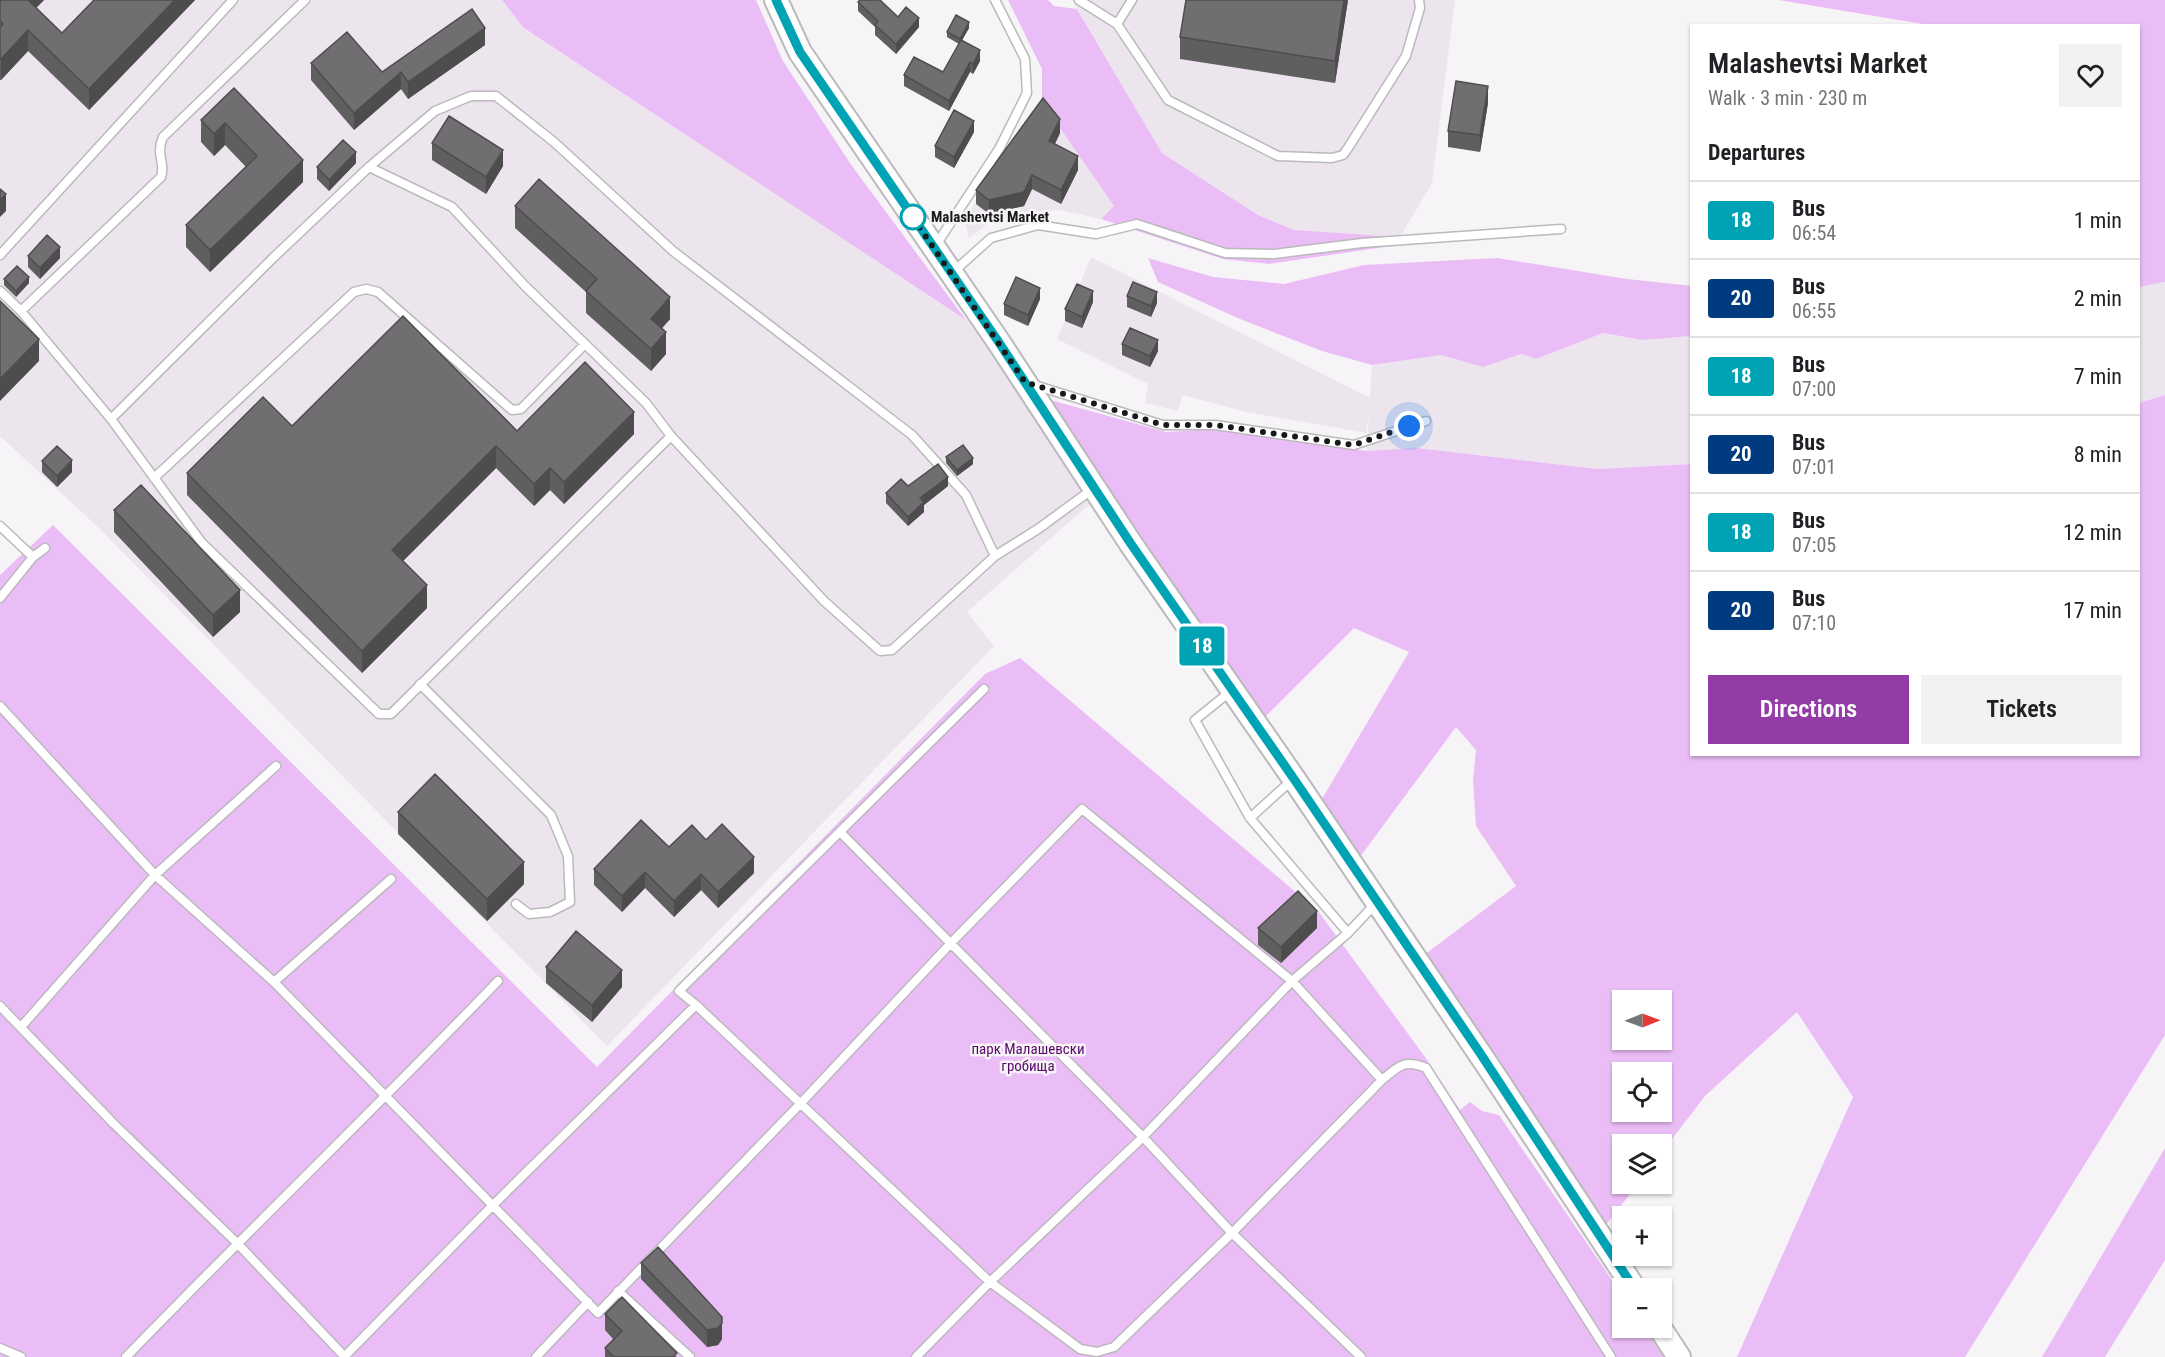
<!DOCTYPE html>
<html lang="en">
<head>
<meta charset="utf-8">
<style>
	:root { --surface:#fff; --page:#f2f2f2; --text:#202124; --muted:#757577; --line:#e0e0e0; --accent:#933ca8 }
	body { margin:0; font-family:"Roboto Condensed",sans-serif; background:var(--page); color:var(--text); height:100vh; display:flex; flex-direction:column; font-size:22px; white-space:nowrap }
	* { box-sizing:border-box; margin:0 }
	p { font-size:20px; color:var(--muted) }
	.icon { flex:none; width:33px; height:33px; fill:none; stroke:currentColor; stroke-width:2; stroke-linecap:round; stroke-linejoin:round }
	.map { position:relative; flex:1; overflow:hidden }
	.details { position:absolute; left:1690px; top:24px; width:450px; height:732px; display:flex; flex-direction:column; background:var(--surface); border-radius:0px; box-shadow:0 2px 4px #0004 }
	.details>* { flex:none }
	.badge { padding:0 12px; border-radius:4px; font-size:21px; line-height:39px }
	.needle { width:39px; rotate:89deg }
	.fabs { position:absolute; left:1612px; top:990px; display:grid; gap:12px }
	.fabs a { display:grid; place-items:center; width:60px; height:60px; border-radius:0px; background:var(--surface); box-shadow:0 2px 4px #0004; font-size:30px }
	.you { position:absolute; width:30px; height:30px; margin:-15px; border:4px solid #fff; border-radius:50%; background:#1a73e8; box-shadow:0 0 0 9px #1a73e833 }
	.map>.badge { position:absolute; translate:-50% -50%; box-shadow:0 0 0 3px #fff }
	h2 { padding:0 18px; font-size:22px; line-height:54px }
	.round { display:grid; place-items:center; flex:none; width:63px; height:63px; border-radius:0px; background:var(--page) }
	.head { display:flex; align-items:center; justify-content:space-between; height:102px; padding:0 18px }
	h1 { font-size:28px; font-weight:600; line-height:45px }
	.cta { display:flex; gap:12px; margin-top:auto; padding:12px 18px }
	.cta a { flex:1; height:69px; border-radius:0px; background:var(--accent); color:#fff; font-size:24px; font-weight:600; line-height:69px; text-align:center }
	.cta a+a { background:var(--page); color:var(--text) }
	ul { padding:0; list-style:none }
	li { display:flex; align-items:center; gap:18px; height:78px; padding:0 18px; border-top:2px solid var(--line) }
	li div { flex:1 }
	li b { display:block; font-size:22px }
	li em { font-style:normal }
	li .badge { min-width:66px; font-weight:700; text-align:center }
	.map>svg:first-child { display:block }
	.built { fill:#ece5ee }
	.green { fill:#ebbdf7; fill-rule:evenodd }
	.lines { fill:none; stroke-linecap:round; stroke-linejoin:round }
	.lane-casing { stroke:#bbb9bc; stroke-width:11 }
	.secondary-casing { stroke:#bbb9bc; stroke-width:26 }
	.lane { stroke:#fff; stroke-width:8 }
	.secondary { stroke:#fff; stroke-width:22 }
	.wall { fill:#605f60 }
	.shaded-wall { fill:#4e4d4e }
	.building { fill:#706e70; stroke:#4e4d4e; stroke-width:1.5 }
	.line-casing { stroke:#fff; stroke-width:14 }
	.line { stroke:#00a3b4; stroke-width:9 }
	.walk { stroke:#1a191a; stroke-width:6; stroke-dasharray:0 10.8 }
	.stop-dot { fill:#fff; stroke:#00a3b4; stroke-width:3 }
	.labels { text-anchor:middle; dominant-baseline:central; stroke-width:5; stroke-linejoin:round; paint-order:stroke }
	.stop-label { font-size:15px; font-weight:bold; fill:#1a191a; stroke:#f6f4f7; text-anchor:start }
	.park-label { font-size:15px; fill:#580a68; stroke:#f6f4f7 }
</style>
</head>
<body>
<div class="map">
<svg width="2165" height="1357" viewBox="0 0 2165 1357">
	<rect width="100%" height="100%" fill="#f6f4f7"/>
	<!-- built -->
	<path class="built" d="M0 0H502L524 28 998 341 1100 495 967 612 994 646 607 1046 101 530 0 436Z
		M1072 0H1455L1432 183 1400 237 1294 230 1258 215 1162 153Z
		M1042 102 1114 206 1101 219 1059 210 1038 211 990 222 969 238 964 220Z
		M1091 257 1370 398 1372 365 1441 355 1483 367 1521 354 1536 359 1603 333 1642 340 1692 336V464L1598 469 1417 448 1367 451 1369 412 1366 433 1247 412 1182 395 1178 411 1145 403 1148 384 1057 339Z
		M2165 282V395L2139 403V287Z"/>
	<!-- green -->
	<path class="green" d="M502 0H756L783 61 852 166 966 320 524 28Z
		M1008 0H1048L1054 6 1077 9 1162 153 1258 215 1294 230 1400 237 1398 245 1269 264 1223 259 1101 219 1114 206 1042 102V69Z
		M1779 0H2165V282L2139 287V26L1929 25Z
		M1148 258 1213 277 1284 284 1364 265 1497 258 1627 279 1692 286V336L1642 340 1603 333 1536 359 1521 354 1483 367 1441 355 1372 365 1322 351 1240 319 1158 282Z
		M2165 395V1035L1965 1357H1737L1853 1097 1797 1012 1705 1096 1662 1152V1144H1623V1184H1638L1604 1227 1424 955 1516 886 1476 826 1473 780 1476 750 1456 727 1360 857 1322 799 1409 652 1354 628 1265 717 1047 399 1166 432 1217 429 1367 451 1417 448 1598 469 1692 464V754H2139V403ZM1623 1000H1662V1040H1623ZM1623 1072H1662V1112H1623Z
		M53 525 597 1067 985 674 1020 658 1318 911 1425 1057 1460 1110 1470 1102 1482 1111 1499 1115 1623 1296V1328H1644L1664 1357H0V575Z
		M2165 1148V1260L2105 1357H2042Z"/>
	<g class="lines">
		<!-- lane casing -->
		<g class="lane-casing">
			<path id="lane" d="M1079 0 1117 24 1168 100 1278 156 1332 158 1343 155 1348 148 1406 56 1420 8 1419 0
				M1117 24 1132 0
				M369 167 452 207 525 286 646 403 671 436 824 601 880 651 892 650 995 556 1038 529 1094 488
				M936 245 999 149 1027 93 1025 59 995 0
				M0 255 233 0
				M952 273 991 238 1038 225 1096 234 1137 224 1225 253 1274 254 1362 243 1561 229
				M0 291 21 311 111 419 202 543 379 714H391L671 436
				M21 311 161 177C166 162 155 156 163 137L305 0
				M1031 384 1163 425H1215L1354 445 1426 421
				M111 419 273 258 369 167 435 111 471 96H496L554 142 673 251 912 435 966 495 995 556
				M154 478 354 292 366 289 378 292 512 410 521 409 585 344
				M0 526 33 557 0 598
				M33 557 45 548
				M420 684 551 815 568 856 570 902 550 912 529 914 516 904
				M984 689 679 991 696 1005 990 1282 1080 1349 1097 1352 1114 1347 1232 1233 1382 1080C1398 1066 1405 1059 1426 1068L1611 1357
				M1231 691 1195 720 1250 818 1348 933
				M0 706 155 875 274 982 598 1313 801 1103 950 944 1082 809 1292 981 1382 1080
				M1250 818 1292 780
				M840 832 1143 1137 1232 1233 1361 1357
				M274 982 391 879
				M0 1006 114 1124 237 1243 345 1357
				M21 1027 155 875 276 766
				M618 1291 690 1357
				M0 1348 21 1357
				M126 1357C249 1230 376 1108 498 981
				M344 1357 492 1206 696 1005
				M536 1357 588 1302
				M916 1357 990 1282 1143 1137 1292 981 1348 933 1377 902"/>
		</g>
		<!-- secondary casing -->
		<g class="secondary-casing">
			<path id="secondary" d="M776 0 800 52 998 341 1131 544 1294 779 1492 1072 1634 1288
				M1660 1328 1679 1357"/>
		</g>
		<!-- lane -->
		<use href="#lane" class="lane"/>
		<!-- secondary -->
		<use href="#secondary" class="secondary"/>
	</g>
	<!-- wall -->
	<path class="wall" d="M0 0H44L36 8 62 33 94 0H195L89 110 28 51 1 80H0Z
		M1348 0 1335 83 1180 59V37Z
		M858 2 898 17 919 27 896 54 875 35V27L858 11Z
		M969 28 962 40 980 61 973 74 970 72 949 111 904 86V75L943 72 959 44 947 37V32Z
		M485 45 408 99 401 89 354 130 311 80V63L382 72Z
		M234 88 303 182 210 272 186 247V225L246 167 225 145 214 156 201 142V120Z
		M1488 103 1480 152 1448 147V131Z
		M974 132 954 168 935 157V146Z
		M1060 133 1055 144 1078 170 1061 204 1032 189 1024 206 989 214 976 204V190Z
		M432 143 503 166 486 194 432 160Z
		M356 163 329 191 317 179V167Z
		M515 206 670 319 662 328 666 354 651 371 586 313V292L515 228Z
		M28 256 60 258 40 279 28 267Z
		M4 279 29 283 16 297 4 285Z
		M1127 296 1157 303 1151 317 1127 307Z
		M1040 299 1028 326 1004 315V304Z
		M1093 302 1082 328 1065 321V309Z
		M1122 344 1158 351 1150 367 1122 355Z
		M292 426 517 431 634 434 564 504 550 490 534 506 496 468 403 561 427 608 362 673 187 495V473Z
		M946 457 973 464 957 476 946 463Z
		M42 461 72 472 57 487 42 472Z
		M908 486H948L924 505V512L908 526 886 503V493Z
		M114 510 240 612 213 637 114 532Z
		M398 812 524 884 487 921 398 834Z
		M706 840 754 873 718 908 701 890 674 917 645 888 622 912 594 885V869L669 847Z
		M1258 928H1317L1281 963 1258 945Z
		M546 967 622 987 592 1022 546 983Z
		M641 1263 722 1339 718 1345 707 1347 641 1279Z
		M605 1314 677 1357H605V1348L614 1340 605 1330Z"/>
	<!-- shaded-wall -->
	<path class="shaded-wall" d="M25 0H44L25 19Z
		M175 0H195L89 110V89Z
		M1344 0H1348L1335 83V61Z
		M919 18V27L896 54V44Z
		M969 22V28L960 44V39Z
		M485 28V45L408 99V82Z
		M28 30V51L1 80V59Z
		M980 50V61L973 74V64Z
		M970 62V72L949 111V101Z
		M401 72V89L354 130V113Z
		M1488 86V103L1480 152V135Z
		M1060 119V133L1049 155V141Z
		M974 121V132L954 168V157Z
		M225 123V145L214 156V134Z
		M503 150V166L486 194V177Z
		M356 152V163L329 191V180Z
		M1078 156V170L1061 204V190Z
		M303 160V182L210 272V250Z
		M1032 175V189L1024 206 989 214V200Z
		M6 194V211L0 217V200Z
		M60 247V258L40 279V268Z
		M29 277V283L16 297V291Z
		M1040 288V299L1028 326V315Z
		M1093 291V302L1082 328V317Z
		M1157 292V303L1151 317V306Z
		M670 297V319L651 341V319Z
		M666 332V354L651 371V349Z
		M39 339V361L0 401V379Z
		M1158 340V351L1150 367V356Z
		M634 412V434L564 504V482Z
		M496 446V468L392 572V550Z
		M973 458V464L957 476V470Z
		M72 460V472L57 487V476Z
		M550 468V490L534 506V484Z
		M948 477V486L924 505V512L908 526V517L920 498Z
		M427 585V608L362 673V651Z
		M240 590V612L213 637V615Z
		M754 857V873L718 908V892Z
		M524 862V884L487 921V899Z
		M645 872V888L622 912V896Z
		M701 874V890L674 917V901Z
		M1317 911V928L1281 963V947Z
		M622 970V987L592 1022V1005Z
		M722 1317V1339L718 1345 707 1347V1330Z"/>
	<!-- building -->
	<path class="building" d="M0 0H28L62 33 94 0H175L89 89 28 30 1 59 0 58V27L3 24 0 21Z
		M860 0H880L898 17 906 7 919 18 896 44 875 25 878 21 858 2Z
		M1186 0H1344L1335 61 1180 37Z
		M472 9 485 28 408 82 401 72 354 113 311 63 347 32 382 72Z
		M956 15 969 22 960 39 947 32Z
		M961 40 980 50 973 64 970 62 949 101 904 75 914 57 943 72Z
		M1456 81 1488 86 1480 135 1448 131Z
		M234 88 303 160 210 250 186 225 257 156 225 123 214 134 201 120Z
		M1043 98 1060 119 1049 141 1078 156 1061 190 1032 175 1024 192 989 200 976 190Z
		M954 110 974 121 954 157 935 146Z
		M449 116 503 150 486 177 432 143Z
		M343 140 356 152 329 180 317 167Z
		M539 179 670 297 651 319 666 332 651 349 586 291 597 279 515 206Z
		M0 189 6 194 0 200Z
		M47 235 60 247 40 268 28 256Z
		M17 266 29 277 16 291 4 279Z
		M1016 277 1040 288 1028 315 1004 304Z
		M1133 282 1157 292 1151 306 1127 296Z
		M1077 284 1093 291 1082 317 1065 309Z
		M0 301 39 339 0 379Z
		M403 316 517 431 585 362 634 412 564 482 550 468 534 484 496 446 392 550 427 585 362 651 187 473 263 397 292 426Z
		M1130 328 1158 340 1150 356 1122 344Z
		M963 445 973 458 957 470 946 457Z
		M57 446 72 460 57 476 42 461Z
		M938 464 948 477 920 498 924 502 908 517 886 493 901 479 908 486Z
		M141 485 240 590 213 615 114 510Z
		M435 774 524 862 487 899 398 812Z
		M641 820 669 847 692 825 706 840 722 824 754 857 718 892 701 874 674 901 645 872 622 896 594 869Z
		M1298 891 1317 911 1281 947 1258 928Z
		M576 931 622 970 592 1005 546 967Z
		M658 1247 722 1317V1323L718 1328 707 1330 641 1263Z
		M622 1297 677 1353 673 1357H614L605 1348 622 1331 605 1314Z"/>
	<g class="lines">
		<!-- line casing -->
		<g class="line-casing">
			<path id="line" d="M776 0 800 52 998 341 1131 544 1294 779 1480 1053 1634 1288"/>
		</g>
		<!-- line -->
		<use href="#line" class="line"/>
		<!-- walk -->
		<path class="walk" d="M913 217 907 209 1025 382 1163 425H1215L1354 445 1409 426"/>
	</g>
	<!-- markers -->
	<circle class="stop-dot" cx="913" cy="217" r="12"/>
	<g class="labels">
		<!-- stop labels -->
		<g class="stop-label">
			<text x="931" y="217">Malashevtsi Market</text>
		</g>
		<!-- park labels -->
		<g class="park-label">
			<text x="1028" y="1049">парк Малашевски<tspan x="1028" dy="17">гробища</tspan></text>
		</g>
	</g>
</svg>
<div class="fabs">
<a><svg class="needle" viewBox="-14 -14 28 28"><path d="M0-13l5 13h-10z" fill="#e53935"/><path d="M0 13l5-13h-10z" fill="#757577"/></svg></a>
<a><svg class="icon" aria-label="locate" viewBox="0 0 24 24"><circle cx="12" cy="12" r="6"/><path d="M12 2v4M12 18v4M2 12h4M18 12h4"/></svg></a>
<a><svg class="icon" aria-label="layers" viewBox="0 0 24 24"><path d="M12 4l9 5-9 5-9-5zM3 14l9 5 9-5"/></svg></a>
<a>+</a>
<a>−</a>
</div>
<div class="you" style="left:1409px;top:426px"></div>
<b class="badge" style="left:1202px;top:646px;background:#00a3b4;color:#fff">18</b>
<section class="details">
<div class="head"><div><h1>Malashevtsi Market</h1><p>Walk · 3 min · 230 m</p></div><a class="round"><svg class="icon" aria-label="heart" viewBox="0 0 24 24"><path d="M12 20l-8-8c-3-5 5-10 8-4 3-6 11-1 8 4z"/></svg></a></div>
<h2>Departures</h2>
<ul>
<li><span class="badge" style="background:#00a3b4;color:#fff">18</span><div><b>Bus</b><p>06:54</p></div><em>1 min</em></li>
<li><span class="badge" style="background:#003b80;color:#fff">20</span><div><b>Bus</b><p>06:55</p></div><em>2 min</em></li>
<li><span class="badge" style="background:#00a3b4;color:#fff">18</span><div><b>Bus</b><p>07:00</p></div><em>7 min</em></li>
<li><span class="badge" style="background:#003b80;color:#fff">20</span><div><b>Bus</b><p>07:01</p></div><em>8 min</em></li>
<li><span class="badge" style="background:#00a3b4;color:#fff">18</span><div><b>Bus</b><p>07:05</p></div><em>12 min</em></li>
<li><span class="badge" style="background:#003b80;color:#fff">20</span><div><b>Bus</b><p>07:10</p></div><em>17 min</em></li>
</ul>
<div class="cta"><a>Directions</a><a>Tickets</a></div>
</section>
</div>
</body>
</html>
